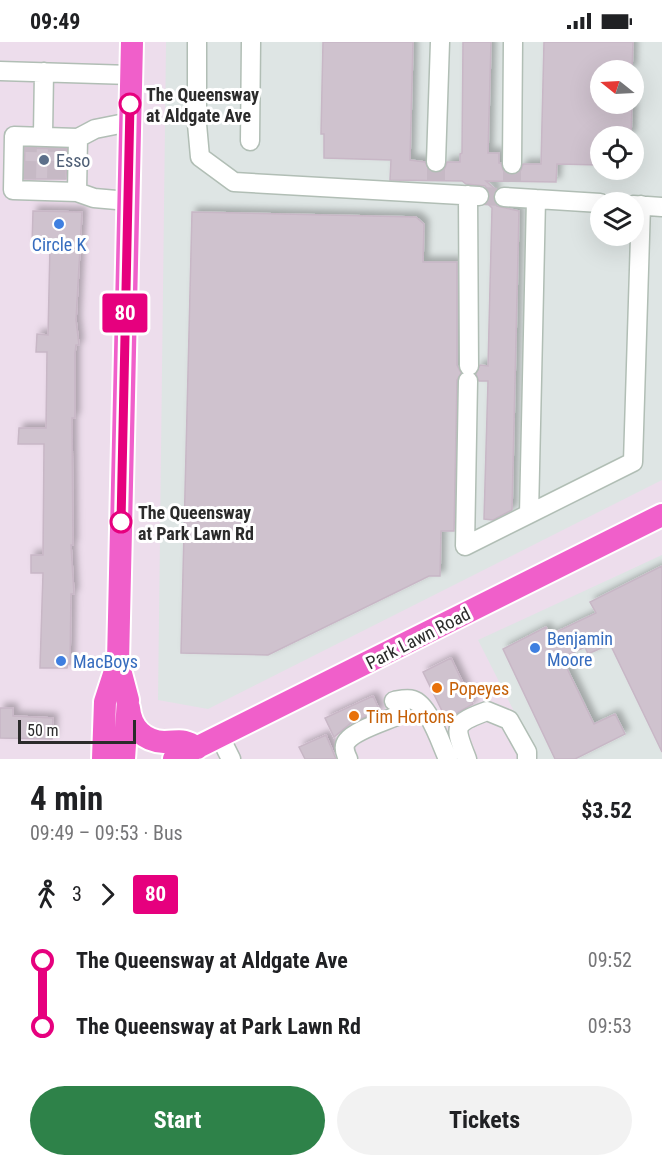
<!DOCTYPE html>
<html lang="en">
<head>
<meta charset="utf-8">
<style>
	:root { --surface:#fff; --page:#f2f2f2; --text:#202124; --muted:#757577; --accent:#2e8249 }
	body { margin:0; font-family:"Roboto Condensed",sans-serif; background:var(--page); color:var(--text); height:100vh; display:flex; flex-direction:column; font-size:22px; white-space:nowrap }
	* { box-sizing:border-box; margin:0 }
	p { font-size:20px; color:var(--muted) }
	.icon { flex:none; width:33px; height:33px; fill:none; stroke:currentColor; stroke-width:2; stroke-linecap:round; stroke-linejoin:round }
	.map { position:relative; height:717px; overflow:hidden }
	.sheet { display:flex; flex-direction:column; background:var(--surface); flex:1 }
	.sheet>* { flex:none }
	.badge { padding:0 12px; border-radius:4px; font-size:21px; line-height:39px }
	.needle { width:39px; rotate:288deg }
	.tools { position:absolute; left:590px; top:18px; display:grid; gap:12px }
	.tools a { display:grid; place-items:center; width:54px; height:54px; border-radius:50%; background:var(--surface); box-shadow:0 6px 24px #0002; font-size:30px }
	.scale { position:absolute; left:18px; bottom:15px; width:118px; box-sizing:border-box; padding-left:6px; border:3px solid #2b2b2b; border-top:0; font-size:16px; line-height:21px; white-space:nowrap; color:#2b2b2b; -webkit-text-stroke:4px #fff; paint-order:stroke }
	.map>.badge { position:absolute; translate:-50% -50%; box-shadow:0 0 0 3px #fff }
	.legs { display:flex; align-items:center; gap:9px; height:66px; padding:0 30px; font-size:20px }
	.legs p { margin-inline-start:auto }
	.headline { display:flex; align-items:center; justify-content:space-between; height:102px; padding:0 30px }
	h1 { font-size:33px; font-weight:700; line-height:45px }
	.primary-button { display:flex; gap:12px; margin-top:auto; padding:12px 30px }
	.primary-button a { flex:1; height:69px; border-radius:36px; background:var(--accent); color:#fff; font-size:24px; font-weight:700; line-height:69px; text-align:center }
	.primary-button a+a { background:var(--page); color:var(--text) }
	ul { padding:0 30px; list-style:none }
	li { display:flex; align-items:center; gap:21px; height:66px; font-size:22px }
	li i { display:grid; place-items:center; width:9px; height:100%; margin:0 8px; background:currentColor }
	li i::after { content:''; width:15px; height:15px; margin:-8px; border:4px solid; border-radius:50%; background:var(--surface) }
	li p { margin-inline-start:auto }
	li:first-child i { background:linear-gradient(#0000 50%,currentColor 0) }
	li:last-child i { background:linear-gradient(currentColor 50%,#0000 0) }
	.status { display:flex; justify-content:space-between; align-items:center; height:42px; padding:0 30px; background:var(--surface); direction:ltr }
	.status svg { height:16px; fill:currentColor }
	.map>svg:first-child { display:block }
	.industrial { fill:#dee5e4; fill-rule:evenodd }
	.building { fill:#cfc2ce; stroke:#c8b7c6; stroke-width:1.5; filter:url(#shadow) }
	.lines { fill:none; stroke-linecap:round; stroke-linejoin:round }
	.minor-tunnel { stroke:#c6b9c5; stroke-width:18; stroke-dasharray:18 9; stroke-linecap:butt }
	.minor-casing { stroke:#b1beb5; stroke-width:21 }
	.major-casing { stroke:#fff; stroke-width:26 }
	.minor { stroke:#fff; stroke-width:18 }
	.major { stroke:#f05fca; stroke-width:22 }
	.line-1-casing { stroke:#fff; stroke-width:14 }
	.line-1 { stroke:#e6007e; stroke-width:9 }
	.stop-1-dot { fill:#fff; stroke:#e6007e; stroke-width:3 }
	.service-dot { fill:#5c6f8a; stroke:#fff; stroke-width:2 }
	.shop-dot { fill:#3f7fe0; stroke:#fff; stroke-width:2 }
	.food-dot { fill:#e8710a; stroke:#fff; stroke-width:2 }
	.labels { text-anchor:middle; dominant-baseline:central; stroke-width:6; stroke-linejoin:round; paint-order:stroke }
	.stop-label { font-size:18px; font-weight:bold; fill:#2b2b2b; stroke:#fff; text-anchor:start }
	.service-label { font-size:18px; fill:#4e5e75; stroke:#fff; text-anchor:start }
	.shop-label { font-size:18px; fill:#366cbe; stroke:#fff; text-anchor:start }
	.street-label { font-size:18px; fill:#2b2b2b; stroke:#fff }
	.food-label { font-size:18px; fill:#c56008; stroke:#fff; text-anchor:start }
</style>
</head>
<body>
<div class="status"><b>09:49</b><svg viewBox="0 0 49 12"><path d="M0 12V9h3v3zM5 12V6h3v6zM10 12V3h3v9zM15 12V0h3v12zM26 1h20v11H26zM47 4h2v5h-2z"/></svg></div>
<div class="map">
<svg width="662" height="717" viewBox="0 0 662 717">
	<defs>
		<filter id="shadow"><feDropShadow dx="4.5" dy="-4.5" stdDeviation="3" flood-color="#0004"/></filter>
	</defs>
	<rect width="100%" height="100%" fill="#edddec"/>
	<!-- industrial -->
	<path class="industrial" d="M166 0H662V438L208 667 158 658ZM600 28H633V62H600ZM600 94H633V128H600ZM600 160H633V194H600Z
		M662 513V717H538L478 598Z"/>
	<!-- building -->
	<path class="building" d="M323 0H413L410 118 425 120 430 129 436 131 445 126 447 120H460V112L462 111 463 0H491L488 111H499V121H501L503 128 512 133 521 128 523 122H541L544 0H633L632 28H600V62H632L631 94H600V123L557 122 556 140 486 139 496 148 493 155 497 164 519 169 512 468 493 478 484 477 488 339H479L476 332 480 323 488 324 492 166 487 161 490 155 489 149 485 144 466 142 462 139 390 138 391 118 324 116V92H321Z
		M25 106 67 107 66 137H24Z
		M33 169 82 170 76 278 79 303H76L75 311V376H72L73 503H71L74 552H71L70 622H68L67 626H40L43 531H31V513H43L44 402H18L19 386H46L47 310H36L37 292 48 293 50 203H32Z
		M192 170 416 175 424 182 423 220H457V323L461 331 457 338 454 489H441L440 534H429L268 613 181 611Z
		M662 524V710L610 602 588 612 585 605 562 616 594 682 615 672 625 692 575 717H555L503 607 546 585 550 593 596 571 590 560Z
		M451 616 473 662 455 672 448 681 423 630Z
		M373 654 380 669 351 681 334 695 325 676Z
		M0 666H13V674L53 676 52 697 0 696Z
		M326 693 336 717H305L299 705Z"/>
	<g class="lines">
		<!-- minor-tunnel -->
		<path class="minor-tunnel" d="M27 137 28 102
			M56 137 57 103
			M436 138V120
			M512 140V122
			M479 154 504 155"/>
		<!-- minor casing -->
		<g class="minor-casing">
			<path id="minor" d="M197 0V82L200 115 234 140 479 154
				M0 29 131 33
				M43 93 44 30
				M78 96 95 87 130 80
				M250 99 251 0
				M436 120 440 0
				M512 122 513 0
				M77 150 78 96 14 94 13 148 77 150 94 156 128 159
				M468 153 469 324
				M504 155 600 161
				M536 157 529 472 633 420 641 163
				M633 163 662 165
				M468 339 465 504 529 472
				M394 659C400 658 407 656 413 658 429 663 441 702 448 717
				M220 695 231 717
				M348 717C345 711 343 704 347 699 355 688 386 679 399 673
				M467 717C454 684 452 682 487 669L509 678 527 710V717"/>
		</g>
		<!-- major casing -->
		<g class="major-casing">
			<path id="major" d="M129 666C131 686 144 699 164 700 179 700 183 696 197 706
				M103 717 105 660 118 620
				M124 717 128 658 118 620 132 0
				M174 717 662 473"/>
		</g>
		<!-- minor -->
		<use href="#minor" class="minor"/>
		<!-- major -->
		<use href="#major" class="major"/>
	</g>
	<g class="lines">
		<!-- line-1 casing -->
		<g class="line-1-casing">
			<path id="line-1" d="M121 480 130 62"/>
		</g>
		<!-- line-1 -->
		<use href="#line-1" class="line-1"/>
	</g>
	<!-- markers -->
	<g class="stop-1-dot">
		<circle cx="130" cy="62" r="10"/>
		<circle cx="121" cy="480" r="10"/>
	</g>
	<circle class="service-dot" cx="44" cy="118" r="6"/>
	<g class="shop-dot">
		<circle cx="59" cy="182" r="6"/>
		<circle cx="535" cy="606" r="6"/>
		<circle cx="61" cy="619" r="6"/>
	</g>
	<g class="food-dot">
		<circle cx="437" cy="646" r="6"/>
		<circle cx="354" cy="674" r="6"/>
	</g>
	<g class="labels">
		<!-- stop labels -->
		<g class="stop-label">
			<text x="146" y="52">The Queensway<tspan x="146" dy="21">at Aldgate Ave</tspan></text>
			<text x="138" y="470">The Queensway<tspan x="138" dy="21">at Park Lawn Rd</tspan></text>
		</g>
		<!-- service labels -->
		<g class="service-label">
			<text x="56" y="118">Esso</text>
		</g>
		<!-- shop labels -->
		<g class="shop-label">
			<text x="59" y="202" text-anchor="middle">Circle K</text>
			<text x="547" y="596">Benjamin<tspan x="547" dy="21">Moore</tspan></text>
			<text x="73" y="619">MacBoys</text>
		</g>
		<!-- street labels -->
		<g class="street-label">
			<text transform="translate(418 596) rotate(-27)">Park Lawn Road</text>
		</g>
		<!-- food labels -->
		<g class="food-label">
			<text x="449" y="646">Popeyes</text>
			<text x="366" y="674">Tim Hortons</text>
		</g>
	</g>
</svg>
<div class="tools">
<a><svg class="needle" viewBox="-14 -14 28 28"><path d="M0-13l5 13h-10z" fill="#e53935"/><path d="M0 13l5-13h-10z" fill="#757577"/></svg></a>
<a><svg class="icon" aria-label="locate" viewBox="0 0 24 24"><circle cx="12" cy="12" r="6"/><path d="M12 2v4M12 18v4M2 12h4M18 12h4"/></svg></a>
<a><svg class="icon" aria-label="layers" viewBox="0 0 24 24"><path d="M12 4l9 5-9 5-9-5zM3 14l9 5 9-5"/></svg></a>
</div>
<div class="scale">50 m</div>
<b class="badge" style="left:125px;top:271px;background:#e6007e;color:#fff">80</b>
</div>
<section class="sheet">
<div class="headline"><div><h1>4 min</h1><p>09:49 – 09:53 · Bus</p></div><b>$3.52</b></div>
<div class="legs"><svg class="icon" aria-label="walk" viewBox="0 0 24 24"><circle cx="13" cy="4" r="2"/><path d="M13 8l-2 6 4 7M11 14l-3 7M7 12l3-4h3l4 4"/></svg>3<svg class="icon" aria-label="forward" viewBox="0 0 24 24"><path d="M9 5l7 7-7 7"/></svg><b class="badge" style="background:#e6007e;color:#fff">80</b></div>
<ul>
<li><i style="color:#e6007e"></i><b>The Queensway at Aldgate Ave</b><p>09:52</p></li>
<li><i style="color:#e6007e"></i><b>The Queensway at Park Lawn Rd</b><p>09:53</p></li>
</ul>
<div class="primary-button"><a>Start</a><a>Tickets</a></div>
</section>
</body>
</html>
